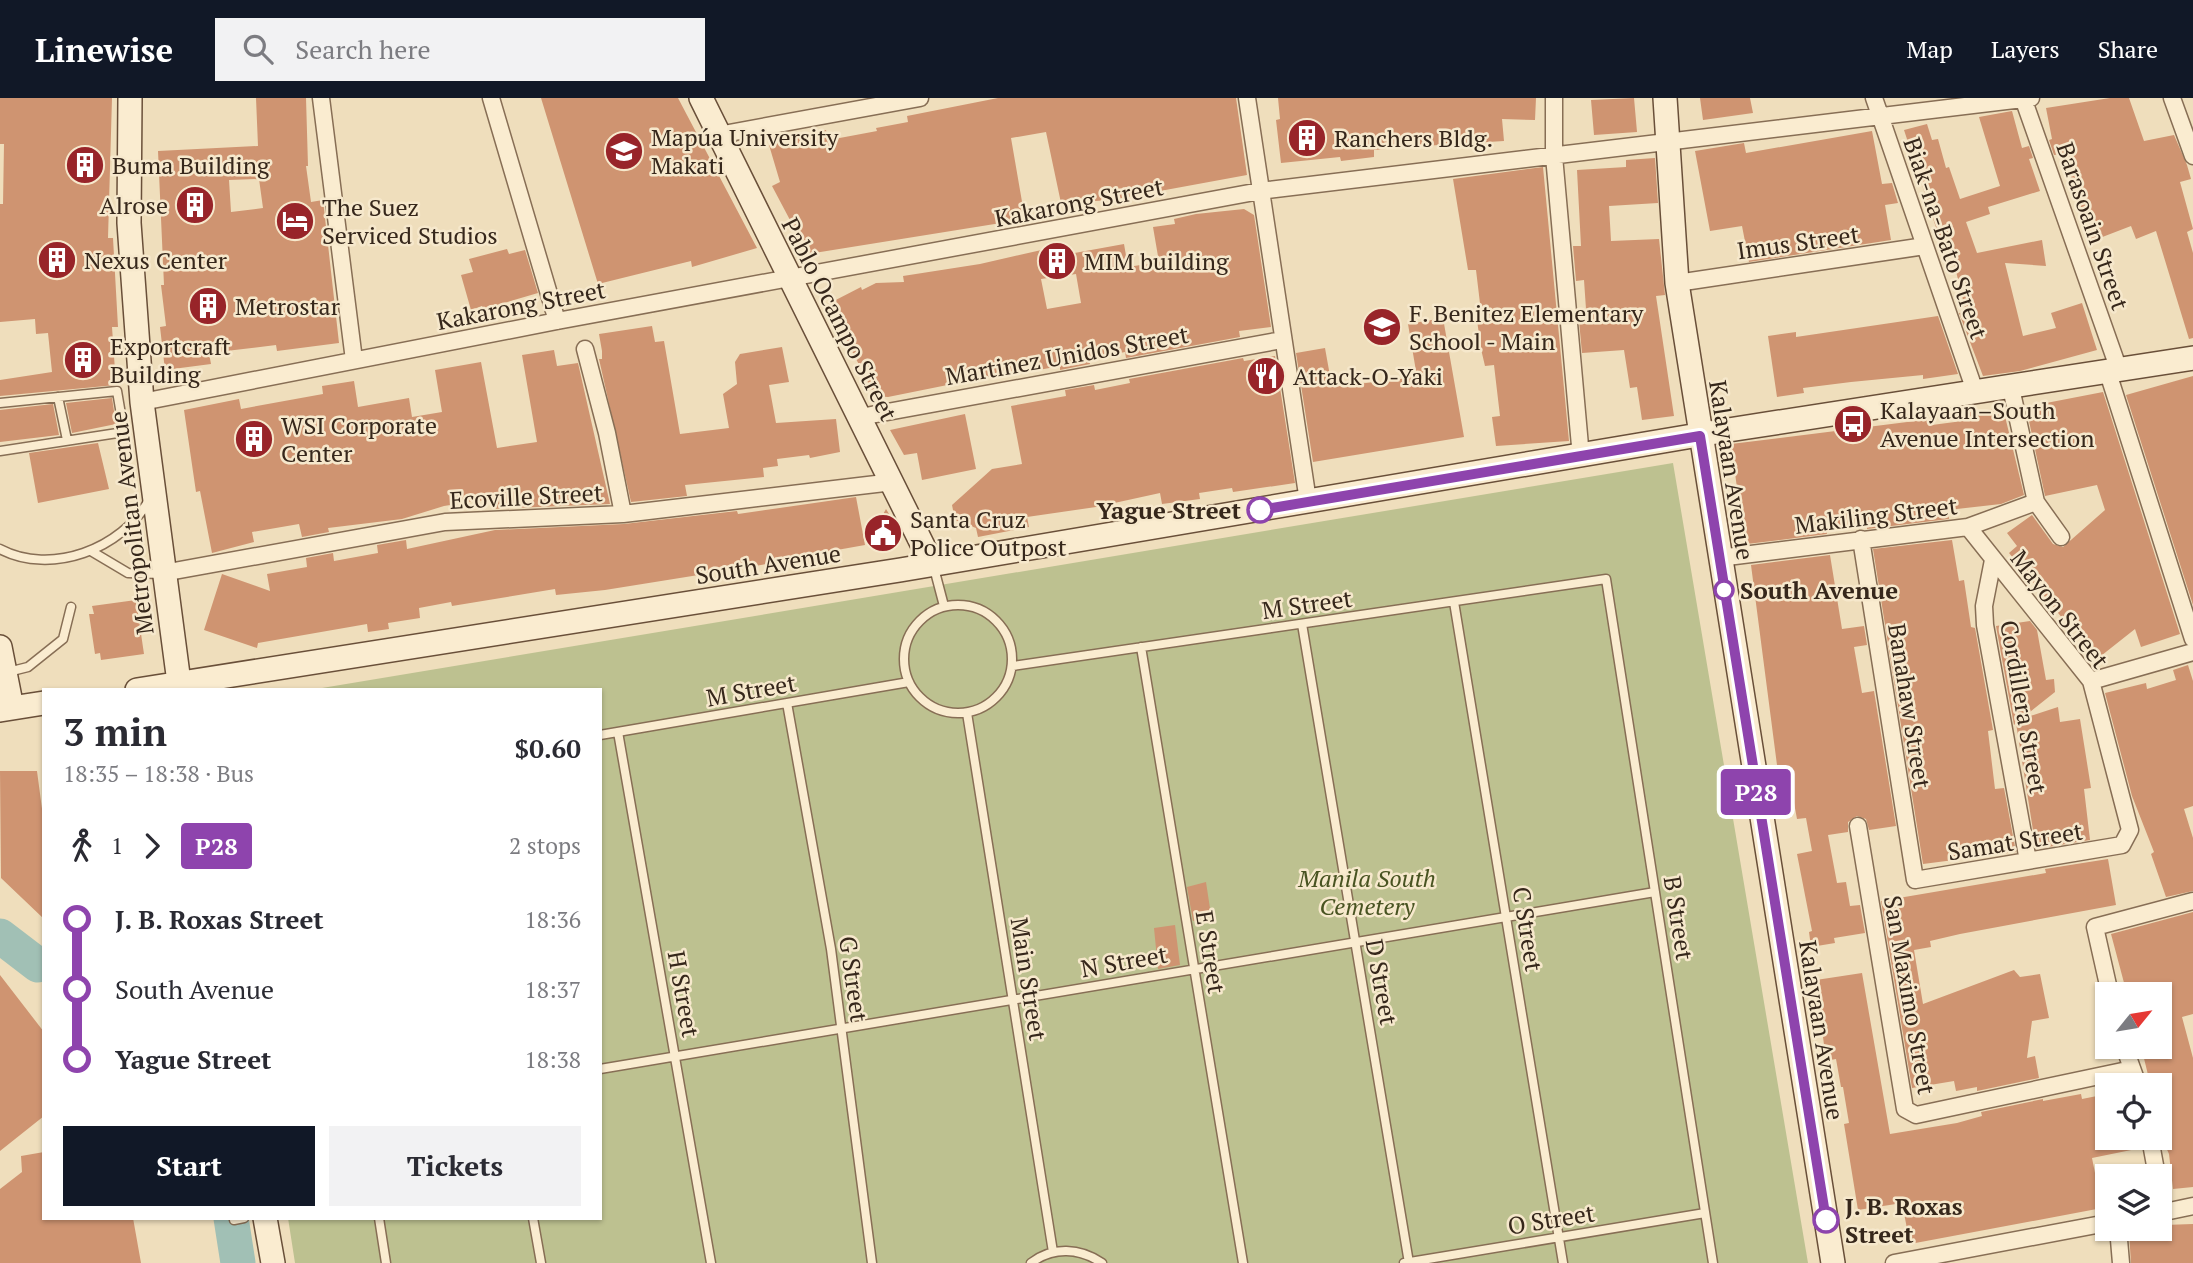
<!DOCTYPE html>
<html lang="en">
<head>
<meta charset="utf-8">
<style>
	:root { --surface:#fff; --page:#f2f2f3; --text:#2b2b33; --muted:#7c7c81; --accent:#111827 }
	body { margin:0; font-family:"PT Serif",serif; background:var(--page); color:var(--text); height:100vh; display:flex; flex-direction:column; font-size:26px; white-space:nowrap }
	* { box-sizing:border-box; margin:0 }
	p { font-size:23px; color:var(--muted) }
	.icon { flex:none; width:38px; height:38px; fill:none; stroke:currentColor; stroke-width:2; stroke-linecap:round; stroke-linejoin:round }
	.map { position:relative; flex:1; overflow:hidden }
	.side { position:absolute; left:42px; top:590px; width:560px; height:532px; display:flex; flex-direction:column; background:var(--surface); border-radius:0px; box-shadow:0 2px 5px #0004 }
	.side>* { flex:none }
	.badge { padding:0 14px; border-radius:5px; font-size:24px; line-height:46px }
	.needle { width:46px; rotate:60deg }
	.buttons { position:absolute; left:2095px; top:884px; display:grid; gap:14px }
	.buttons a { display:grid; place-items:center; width:77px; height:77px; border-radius:0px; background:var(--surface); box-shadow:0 2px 5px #0004; font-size:35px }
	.map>.badge { position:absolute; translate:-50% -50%; box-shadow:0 0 0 4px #fff }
	.legs { display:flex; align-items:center; gap:10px; height:77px; padding:0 21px; font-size:23px }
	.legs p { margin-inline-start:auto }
	.summary { display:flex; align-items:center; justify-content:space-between; height:119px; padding:0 21px }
	h1 { font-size:38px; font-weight:800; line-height:52px }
	.cta { display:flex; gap:14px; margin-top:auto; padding:14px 21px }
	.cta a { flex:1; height:80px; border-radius:0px; background:var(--accent); color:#fff; font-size:28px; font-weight:800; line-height:80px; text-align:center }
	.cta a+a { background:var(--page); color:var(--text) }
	ul { padding:0 21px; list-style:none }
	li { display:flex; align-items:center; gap:24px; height:70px; font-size:26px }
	li i { display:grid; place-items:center; width:10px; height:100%; margin:0 9px; background:currentColor }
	li i::after { content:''; width:18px; height:18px; margin:-9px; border:5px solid; border-radius:50%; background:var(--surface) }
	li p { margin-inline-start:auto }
	li:first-child i { background:linear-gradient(#0000 50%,currentColor 0) }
	li:last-child i { background:linear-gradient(currentColor 50%,#0000 0) }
	header { display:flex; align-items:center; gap:42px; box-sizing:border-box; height:98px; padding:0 35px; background:var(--accent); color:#fff }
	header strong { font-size:33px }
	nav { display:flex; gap:38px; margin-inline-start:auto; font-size:24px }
	.search { width:490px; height:63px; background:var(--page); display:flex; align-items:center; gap:18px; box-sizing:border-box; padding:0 24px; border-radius:0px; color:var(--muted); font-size:26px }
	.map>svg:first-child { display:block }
	.cemetery { fill:#bdc190 }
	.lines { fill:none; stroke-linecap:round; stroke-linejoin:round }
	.river { stroke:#a1c0b5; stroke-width:35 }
	.building { fill:#cf9471; fill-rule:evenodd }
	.lane-casing { stroke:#876e55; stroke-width:11 }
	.street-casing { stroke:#876e55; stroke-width:19 }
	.secondary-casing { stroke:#694f39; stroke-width:26 }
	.lane { stroke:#faecd0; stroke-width:8 }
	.street { stroke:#faecd0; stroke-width:16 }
	.secondary { stroke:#faecd0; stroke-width:23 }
	.line-1-casing { stroke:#fff; stroke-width:16 }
	.line-1 { stroke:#8e44ad; stroke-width:10 }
	.stop-1-dot { fill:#fff; stroke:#8e44ad; stroke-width:3.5 }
	.labels { text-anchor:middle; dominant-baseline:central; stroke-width:5; stroke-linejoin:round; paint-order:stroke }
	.poi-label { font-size:24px; fill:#36271b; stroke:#f6e8cc; text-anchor:start }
	.street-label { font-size:24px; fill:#36271b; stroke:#f6e8cc }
	.stop-label { font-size:24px; font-weight:bold; fill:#36271b; stroke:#f6e8cc; text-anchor:start }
	.park-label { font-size:24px; font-style:italic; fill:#485321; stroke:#f6e8cc }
</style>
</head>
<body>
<header>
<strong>Linewise</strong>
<div class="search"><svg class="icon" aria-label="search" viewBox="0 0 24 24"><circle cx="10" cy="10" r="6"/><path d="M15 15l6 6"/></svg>Search here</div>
<nav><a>Map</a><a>Layers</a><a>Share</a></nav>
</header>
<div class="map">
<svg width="2193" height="1165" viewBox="0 0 2193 1165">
	<rect width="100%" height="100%" fill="#efdebc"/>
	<!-- cemetery -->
	<path class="cemetery" d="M1673 365 1808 1165H295L288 1120H600V592L316 591Z"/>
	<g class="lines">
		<!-- river -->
		<path class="river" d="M0 838 38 867
			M231 1120 238 1165"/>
	</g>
	<!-- building -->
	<path class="building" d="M0 0H112L108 140H113L118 229H112L116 287 0 298V282L52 274 48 235 36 236 35 221 0 224V106H3L4 46H0Z
		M256 0H306L308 68H306L311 104 323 102 339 245 277 253 276 247 209 255 211 266 165 272 160 229 166 228 161 187H164L158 53 258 48ZM259 81 263 110 231 114 229 82Z
		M541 0H678L757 150 692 169 691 163 598 186Z
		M998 0H1236L1247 77 1111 102 1095 103V99L1061 105 1046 34 1011 40 1025 121 808 156 772 88 780 84 769 47 826 32 829 42 877 33 876 30 908 24 907 18Z
		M1278 0H1536L1535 22 1502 21 1504 43 1407 49 1374 52V59L1341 63 1340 59 1281 65 1276 22 1280 21Z
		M1634 0 1637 34 1594 37 1591 2Z
		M1700 0H1750L1753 15 1703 22Z
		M2110 0H2129L2144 43 2174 37 2187 67 2191 81 2180 84 2193 131 2187 134 2193 155V240L2189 241 2156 133 2136 141 2131 128 2092 143 2072 81 2061 56 2054 57 2049 42 2052 41 2046 10Z
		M2012 13 2022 50 2029 48 2033 60 2029 61 2040 93 1988 109 1990 116 1966 124 1977 155 2042 142 2046 168 2005 165 2023 238 2056 230 2051 215 2082 205 2097 252 2020 273 1983 278 1959 215 1966 214 1952 157 1946 160 1904 32 1927 26 1932 42 1938 41 1946 70 1949 69 1960 101 2000 88 1979 19Z
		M1872 33 1882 86 1892 85 1898 105 1885 107 1891 142 1749 164 1742 128 1710 133 1695 53 1744 45 1746 55Z
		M1655 60 1658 105 1609 108 1611 143 1659 141 1665 197 1656 198 1674 318 1642 322 1637 289 1630 290 1624 252 1582 255 1578 212 1586 211 1584 182 1576 183 1573 148H1581L1577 72 1626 69V62Z
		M1543 69 1569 343 1496 348 1492 319 1500 318 1494 267 1485 268 1481 251 1477 222H1482L1476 172H1468L1453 81Z
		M1244 111 1254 117 1271 229 1239 233 1240 239 1126 260 1125 254 1089 261 1090 266 1060 272V268L1028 274 1027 271 888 299 875 298 828 206 861 189 862 192 876 185 904 184 903 178 980 166 1068 146 1069 156 1124 146 1128 169 1159 164 1153 129 1175 126 1174 121 1196 116ZM1076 176 1081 205 1047 211 1041 181Z
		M507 151 509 156 525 152 538 195 483 211 482 208 471 212 461 177 473 174 469 161Z
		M1938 218 1958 276 1923 281V277L1851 284 1803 290 1804 295 1777 299 1768 238 1796 234V239Z
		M1443 220 1464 339 1313 364 1296 255 1325 250 1332 289 1417 279 1408 226Z
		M652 228 655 244 664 243 680 336 729 330 723 296 737 286 735 264 740 256 782 249 789 284 769 287 776 325 836 321 840 354 810 360 809 357 777 361 778 368 763 370 764 379 685 387 687 398 631 404 599 261H602V253L599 236Z
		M554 252 557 268 578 265 610 406 492 411 490 402 475 403 444 408 402 421 328 430 329 434 302 439 299 426 252 434 254 444 212 455 200 393 196 394 184 312 239 301 241 311 323 296 322 288 354 283 358 309 409 300 412 319 442 314 435 272 481 264 497 350 537 344 522 257Z
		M1275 258 1295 385 1233 394 1232 390 1199 395 1200 401 1162 406 1160 395 1096 409 1027 419 1029 429 978 439 976 430 955 422 952 407 992 371 1022 366 1011 308 1066 298 1065 292 1094 287 1095 292 1130 285 1129 281 1243 260 1244 263Z
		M2193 278V507L2126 297Z
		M2103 294 2180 536 2141 549 2135 531 2092 565 2077 518 2063 521 2009 455 2017 448 2007 435 2032 417 2053 446 2063 449 2105 412 2097 387 2045 398 2026 309Z
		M112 300 116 326 72 335 66 305Z
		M53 306 59 337 0 344V312Z
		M2003 310 2024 397 2001 406 1948 412 1949 421 1867 431V427L1826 432 1827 436 1747 446 1744 441 1731 346 1931 321 1932 327 1970 322V314Z
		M965 316 976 371 922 382 917 355 904 357 890 332Z
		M98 345 109 391 38 405 29 355Z
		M856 399 865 447 792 460V462L605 492 556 497 555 491 452 508 451 504 419 510 420 520 388 525 389 531 368 534 367 526 258 545 257 550 204 532 222 476 270 493 267 476 307 469 306 460 333 455 334 463 378 455 377 447 406 442 407 451 495 432 624 426 737 413 738 416Z
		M886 411 897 429 882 455 867 445Z
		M1952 442 1959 483 1964 482 1971 529 1975 530 1993 632 1988 633 1995 691 2004 690 2016 754 1923 766 1873 451Z
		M1830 457 1842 531 1864 528 1867 547 1854 549 1862 595 1874 593 1896 728 1869 732 1866 721 1857 718 1848 724V734L1828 737 1837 785 1846 784 1850 808 1860 807 1865 835 1834 840 1835 845 1811 849 1809 834 1812 833 1797 756 1812 753 1806 720 1797 721 1792 694 1784 695 1777 667 1751 467Z
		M136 502 144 556 101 562 100 555 95 556 89 516H94L92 508Z
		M2030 523 2037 532 2046 582 2054 581 2055 594 2021 621 2058 609 2060 624 2080 621 2091 690 2084 691 2090 742 2036 751 2016 625 2014 627 1996 528Z
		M2188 567 2193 583V708L2184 711 2193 740V793L2166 799 2151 756 2154 754 2132 698 2105 595 2146 585 2147 591 2176 582 2173 572Z
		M0 673H37L44 726V821L1 780Z
		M2108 761 2116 807 1960 836 1930 843 1931 849 1914 852 1923 906 2014 872 2020 879 2040 876 2049 920 2032 923 2027 960 2035 958 2039 980 1977 993V989L1956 993 1954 983 1912 990 1881 803 2046 775 2045 771Z
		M1206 784 1211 817 1193 823 1187 789Z
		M2193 814V916L2182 919 2193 960V1089L2173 1091 2169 1056 2160 1036V987H2153L2149 981 2141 948H2160V896H2127L2111 836Z
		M1175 827 1180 867 1158 871 1154 830Z
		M1862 875 1890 1036 1957 1025 1982 1018 1981 1014 2043 1001V1003L2081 996 2082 1001 2107 996V1040H2140L2141 1050 2092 1060 2102 1110 1910 1146 1902 1105 1858 1112 1844 1026 1849 1025 1843 989H1841L1836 961 1826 963 1816 882Z
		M0 877 44 934V1018L0 1053Z
		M44 1054V1120H133L141 1165H0V1091L22 1074 21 1058Z
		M2193 1126V1165H2131L2129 1135 2164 1133V1127Z"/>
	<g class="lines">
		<!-- lane casing -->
		<g class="lane-casing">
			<path id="lane" d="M58 299 67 342
				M0 305 117 293 124 334 0 353
				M0 451C51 478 122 451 149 402
				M91 453 128 475 162 476
				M934 470 944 508
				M1454 504 1563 1165
				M904 561a54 54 0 1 1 108 0a54 54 0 1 1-108 0Z
				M1302 526 1409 1165
				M1141 549 1243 1165
				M1013 568 1606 481 1713 1165
				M8 574 28 569 63 541 71 509
				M787 605 831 851 872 1165
				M967 615 1053 1154
				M618 634 711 1165
				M600 637 909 584
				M2105 942 2107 941
				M600 971 1655 794
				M379 1120 386 1165
				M533 1120 541 1165
				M234 1122 244 1120
				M1031 1165C1053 1148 1080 1150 1102 1165
				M1404 1165 1705 1115"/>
		</g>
		<!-- street casing -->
		<g class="street-casing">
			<path id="street" d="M321 0 354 262
				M491 0 557 223
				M1247 0 1308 403
				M1554 0V58L1581 359
				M1874 0 1976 296
				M2023 0 2119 272
				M2172 0 2193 58
				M718 37 920 0
				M1677 185 1925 148
				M585 251 607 335 623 416
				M2108 275 2193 541
				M2011 290 2036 404 2061 439
				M142 304 557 223 1260 93 2031 0
				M860 319 1282 242
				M1861 441 1915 782 2122 747 2130 732 2091 583 1968 429
				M1719 460 1968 429 2036 404
				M1993 462 1984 508 1985 527 2028 763
				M163 475 445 424 623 416 893 384
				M2091 583 2193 554
				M1858 728 1905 1011 1916 1017 2132 971
				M2110 896 2095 829 2193 803
				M2124 948 2138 987
				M2150 1040 2157 1078
				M2160 1090 2164 1114
				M2160 1115 2193 1108
				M2118 1130 2121 1165
				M1894 1165 2107 1125"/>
		</g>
		<!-- secondary casing -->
		<g class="secondary-casing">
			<path id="secondary" d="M130 0 129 125 142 304 180 592
				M701 0 932 466
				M1665 0 1677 185 1833 1165
				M0 549 12 610
				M137 592 900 472 1722 333 2193 260
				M0 612 44 605
				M265 1120 273 1165"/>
		</g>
		<!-- lane -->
		<use href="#lane" class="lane"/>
		<!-- street -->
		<use href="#street" class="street"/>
		<!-- secondary -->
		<use href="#secondary" class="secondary"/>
	</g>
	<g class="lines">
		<!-- line-1 casing -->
		<g class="line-1-casing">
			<path id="line-1" d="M1260 412 1700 338 1826 1122"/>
		</g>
		<!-- line-1 -->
		<use href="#line-1" class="line-1"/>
	</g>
	<!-- icons -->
	<defs>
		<g id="building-disc" transform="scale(2.0125)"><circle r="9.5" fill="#982429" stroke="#f6e8cc"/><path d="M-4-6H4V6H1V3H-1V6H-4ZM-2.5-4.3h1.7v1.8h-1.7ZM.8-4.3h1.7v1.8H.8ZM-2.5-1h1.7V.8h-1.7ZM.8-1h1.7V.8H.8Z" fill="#fff"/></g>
		<g id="university-disc" transform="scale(2.0125)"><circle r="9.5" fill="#982429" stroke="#f6e8cc"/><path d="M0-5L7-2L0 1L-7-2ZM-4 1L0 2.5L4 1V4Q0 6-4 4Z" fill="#fff"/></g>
		<g id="hotel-disc" transform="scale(2.0125)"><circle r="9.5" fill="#982429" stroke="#f6e8cc"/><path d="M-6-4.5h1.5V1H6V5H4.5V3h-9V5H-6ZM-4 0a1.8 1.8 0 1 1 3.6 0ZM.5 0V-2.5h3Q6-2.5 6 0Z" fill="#fff"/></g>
		<g id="school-disc" transform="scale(2.0125)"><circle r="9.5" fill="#982429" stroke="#f6e8cc"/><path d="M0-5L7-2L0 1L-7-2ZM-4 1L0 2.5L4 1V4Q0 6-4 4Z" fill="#fff"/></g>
		<g id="restaurant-disc" transform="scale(2.0125)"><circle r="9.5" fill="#982429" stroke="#f6e8cc"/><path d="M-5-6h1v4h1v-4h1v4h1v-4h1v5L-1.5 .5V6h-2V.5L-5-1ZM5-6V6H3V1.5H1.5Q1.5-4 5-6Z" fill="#fff"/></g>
		<g id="bus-disc" transform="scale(2.0125)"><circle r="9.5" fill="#982429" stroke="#f6e8cc"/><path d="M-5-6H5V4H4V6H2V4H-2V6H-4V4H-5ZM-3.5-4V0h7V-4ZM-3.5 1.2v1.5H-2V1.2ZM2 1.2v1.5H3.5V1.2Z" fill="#fff"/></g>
		<g id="civic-disc" transform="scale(2.0125)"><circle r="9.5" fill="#982429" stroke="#f6e8cc"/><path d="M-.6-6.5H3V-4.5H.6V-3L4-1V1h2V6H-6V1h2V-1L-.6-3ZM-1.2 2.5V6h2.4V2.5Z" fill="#fff"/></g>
	</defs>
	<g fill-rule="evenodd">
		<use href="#building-disc" x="1307" y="40"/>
		<use href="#university-disc" x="624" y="53"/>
		<use href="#building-disc" x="85" y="67"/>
		<use href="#building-disc" x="195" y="107"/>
		<use href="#hotel-disc" x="295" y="123"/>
		<use href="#building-disc" x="57" y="162"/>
		<use href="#building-disc" x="1057" y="163"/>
		<use href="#building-disc" x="208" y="208"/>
		<use href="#school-disc" x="1382" y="229"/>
		<use href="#building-disc" x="83" y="262"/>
		<use href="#restaurant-disc" x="1266" y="278"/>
		<use href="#bus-disc" x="1853" y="326"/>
		<use href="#building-disc" x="254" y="341"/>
		<use href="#civic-disc" x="883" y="435"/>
	</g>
	<!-- markers -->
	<g class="stop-1-dot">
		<circle cx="1260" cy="412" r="12"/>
		<circle cx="1724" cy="492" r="9"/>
		<circle cx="1826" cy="1122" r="12"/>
	</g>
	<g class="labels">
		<!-- poi labels -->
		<g class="poi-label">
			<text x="651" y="39">Mapúa University<tspan x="651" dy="28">Makati</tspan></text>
			<text x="1334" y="40">Ranchers Bldg.</text>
			<text x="112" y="67">Buma Building</text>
			<text x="168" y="107" text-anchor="end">Alrose</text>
			<text x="322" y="109">The Suez<tspan x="322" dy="28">Serviced Studios</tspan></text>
			<text x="84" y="162">Nexus Center</text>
			<text x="1084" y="163">MIM building</text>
			<text x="235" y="208">Metrostar</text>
			<text x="1409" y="215">F. Benitez Elementary<tspan x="1409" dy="28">School - Main</tspan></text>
			<text x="110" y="248">Exportcraft<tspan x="110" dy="28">Building</tspan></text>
			<text x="1293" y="278">Attack-O-Yaki</text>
			<text x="1880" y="312">Kalayaan–South<tspan x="1880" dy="28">Avenue Intersection</tspan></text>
			<text x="281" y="327">WSI Corporate<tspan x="281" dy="28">Center</tspan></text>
			<text x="910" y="421">Santa Cruz<tspan x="910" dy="28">Police Outpost</tspan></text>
		</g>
		<!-- street labels -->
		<g class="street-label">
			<text transform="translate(1079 104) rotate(-11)">Kakarong Street</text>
			<text transform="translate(2093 128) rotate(71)">Barasoain Street</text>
			<text transform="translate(1946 140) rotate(71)">Biak-na-Bato Street</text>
			<text transform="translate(1798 144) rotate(-8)">Imus Street</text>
			<text transform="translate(521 207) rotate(-11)">Kakarong Street</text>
			<text transform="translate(840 221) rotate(63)">Pablo Ocampo Street</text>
			<text transform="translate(1067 257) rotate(-10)">Martinez Unidos Street</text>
			<text transform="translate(1732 372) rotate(81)">Kalayaan Avenue</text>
			<text transform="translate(526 398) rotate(-3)">Ecoville Street</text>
			<text transform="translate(1876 417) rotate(-7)">Makiling Street</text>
			<text transform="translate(131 425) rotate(-97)">Metropolitan Avenue</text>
			<text transform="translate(768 466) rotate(-9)">South Avenue</text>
			<text transform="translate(1307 506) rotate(-8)">M Street</text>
			<text transform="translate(2060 511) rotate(52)">Mayon Street</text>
			<text transform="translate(751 592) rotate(-10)">M Street</text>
			<text transform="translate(1910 608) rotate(81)">Banahaw Street</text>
			<text transform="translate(2024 609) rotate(80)">Cordillera Street</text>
			<text transform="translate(2015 743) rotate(-9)">Samat Street</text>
			<text transform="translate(1679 820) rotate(81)">B Street</text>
			<text transform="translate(1528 831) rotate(81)">C Street</text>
			<text transform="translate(1211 854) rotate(81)">E Street</text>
			<text transform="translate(1124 863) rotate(-10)">N Street</text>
			<text transform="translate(854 881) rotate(82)">G Street</text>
			<text transform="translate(1029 881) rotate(81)">Main Street</text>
			<text transform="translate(1382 884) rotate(80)">D Street</text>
			<text transform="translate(684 896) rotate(80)">H Street</text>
			<text transform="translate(1910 897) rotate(80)">San Maximo Street</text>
			<text transform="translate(1822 932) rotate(81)">Kalayaan Avenue</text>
			<text transform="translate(1551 1121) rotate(-9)">O Street</text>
		</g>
		<!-- stop labels -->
		<g class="stop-label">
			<text x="1241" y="412" text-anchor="end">Yague Street</text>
			<text x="1740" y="492">South Avenue</text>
			<text x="1845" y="1108">J. B. Roxas<tspan x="1845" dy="28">Street</tspan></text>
		</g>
		<!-- park labels -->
		<g class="park-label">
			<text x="1367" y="780">Manila South<tspan x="1367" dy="28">Cemetery</tspan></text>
		</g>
	</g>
</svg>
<div class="buttons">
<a><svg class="needle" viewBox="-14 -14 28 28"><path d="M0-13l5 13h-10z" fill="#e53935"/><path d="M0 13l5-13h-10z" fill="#7c7c81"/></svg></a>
<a><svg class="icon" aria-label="locate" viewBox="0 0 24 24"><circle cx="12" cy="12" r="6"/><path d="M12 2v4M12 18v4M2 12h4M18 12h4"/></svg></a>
<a><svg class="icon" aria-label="layers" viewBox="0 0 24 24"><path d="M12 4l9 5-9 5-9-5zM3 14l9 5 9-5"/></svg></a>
</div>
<b class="badge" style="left:1756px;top:694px;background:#8e44ad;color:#fff">P28</b>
<section class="side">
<div class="summary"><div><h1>3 min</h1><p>18:35 – 18:38 · Bus</p></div><b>$0.60</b></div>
<div class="legs"><svg class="icon" aria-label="walk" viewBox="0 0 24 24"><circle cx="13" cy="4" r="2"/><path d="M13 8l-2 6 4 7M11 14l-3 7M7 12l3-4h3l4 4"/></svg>1<svg class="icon" aria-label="forward" viewBox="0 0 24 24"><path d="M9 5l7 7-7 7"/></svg><b class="badge" style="background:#8e44ad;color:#fff">P28</b><p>2 stops</p></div>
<ul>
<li><i style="color:#8e44ad"></i><b>J. B. Roxas Street</b><p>18:36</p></li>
<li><i style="color:#8e44ad"></i><span>South Avenue</span><p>18:37</p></li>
<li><i style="color:#8e44ad"></i><b>Yague Street</b><p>18:38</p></li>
</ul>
<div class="cta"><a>Start</a><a>Tickets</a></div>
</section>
</div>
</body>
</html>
